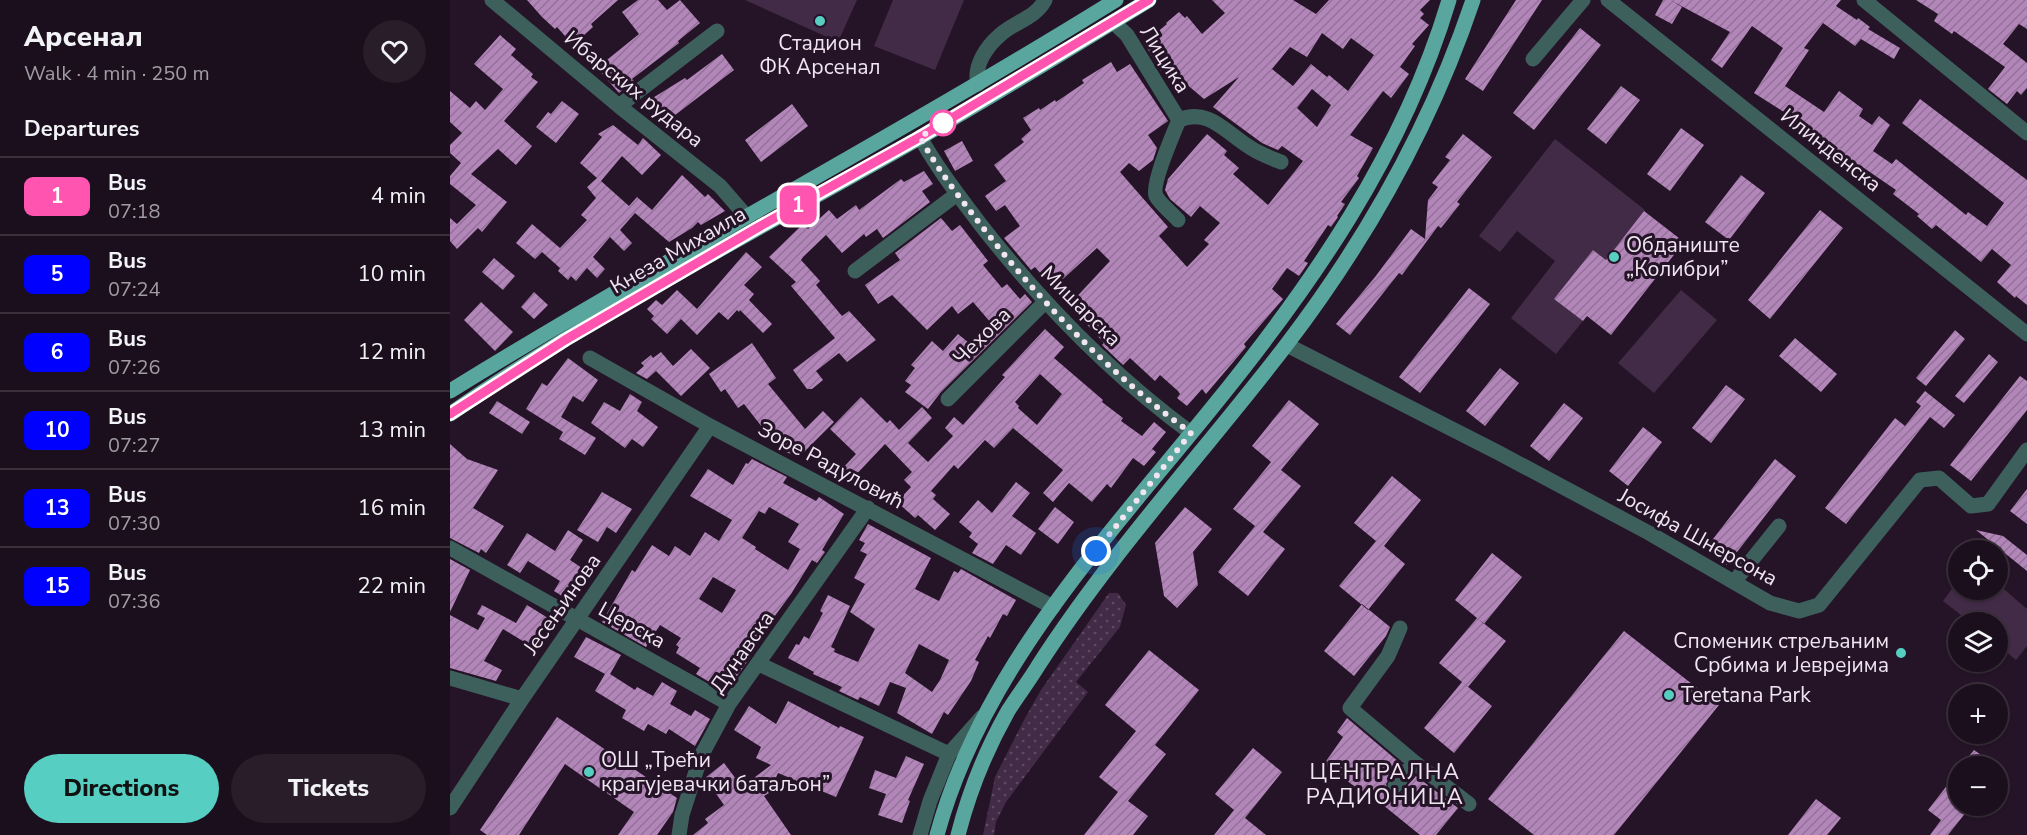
<!DOCTYPE html>
<html lang="en">
<head>
<meta charset="utf-8">
<style>
	:root { --surface:#1c0f1d; --page:#291d2a; --text:#f1f3f6; --muted:#a09ca4; --line:#3a2f3b; --accent:#57cec2 }
	body { margin:0; font-family:"Nunito Sans",sans-serif; background:var(--page); color:var(--text); height:100vh; display:flex; flex-direction:column; font-size:22px; white-space:nowrap }
	* { box-sizing:border-box; margin:0 }
	p { font-size:20px; color:var(--muted) }
	.icon { flex:none; width:33px; height:33px; fill:none; stroke:currentColor; stroke-width:2; stroke-linecap:round; stroke-linejoin:round }
	.map { position:relative; flex:1; overflow:hidden }
	.drawer { display:flex; flex-direction:column; background:var(--surface); width:450px }
	.drawer>* { flex:none }
	.badge { padding:0 12px; border-radius:9px; font-size:21px; line-height:39px }
	.tools { position:absolute; left:1498px; top:540px; display:grid; gap:12px }
	.tools a { display:grid; place-items:center; width:60px; height:60px; border-radius:50%; background:var(--surface); box-shadow:0 2px 4px #0004,0 0 0 2px var(--line); font-size:30px }
	.you { position:absolute; width:30px; height:30px; margin:-15px; border:4px solid #fff; border-radius:50%; background:#1a73e8; box-shadow:0 0 0 9px #1a73e833 }
	.map>.badge { position:absolute; translate:-50% -50%; box-shadow:0 0 0 3px #fff }
	h2 { padding:0 24px; font-size:22px; line-height:54px }
	.round { display:grid; place-items:center; flex:none; width:63px; height:63px; border-radius:32px; background:var(--page) }
	.headline { display:flex; align-items:center; justify-content:space-between; height:102px; padding:0 24px }
	h1 { font-size:28px; font-weight:800; line-height:45px }
	.action { display:flex; gap:12px; margin-top:auto; padding:12px 24px }
	.action a { flex:1; height:69px; border-radius:36px; background:var(--accent); color:#111; font-size:24px; font-weight:800; line-height:69px; text-align:center }
	.action a+a { background:var(--page); color:var(--text) }
	ul { padding:0; list-style:none }
	li { display:flex; align-items:center; gap:18px; height:78px; padding:0 24px; border-top:2px solid var(--line) }
	li div { flex:1 }
	li b { display:block; font-size:22px }
	li em { font-style:normal }
	li .badge { min-width:66px; font-weight:700; text-align:center }
	main { display:flex; flex:1; min-height:0 }
	.map>svg:first-child { display:block }
	.grass { fill:url(#grass-dots) }
	.green { fill:#422b46 }
	.building { fill:url(#building-hatch); fill-rule:evenodd }
	.lines { fill:none; stroke-linecap:round; stroke-linejoin:round }
	.minor { stroke:#3d605c; stroke-width:15 }
	.major { stroke:#59a69e; stroke-width:15 }
	.line-casing { stroke:#fff; stroke-width:14 }
	.line { stroke:#ff54af; stroke-width:9 }
	.walk { stroke:#f1e5f2; stroke-width:6; stroke-dasharray:0 10.8 }
	.poi-dot { fill:#57cec2; stroke:#251427; stroke-width:2 }
	.stop-dot { fill:#fff; stroke:#ff54af; stroke-width:3 }
	.labels { text-anchor:middle; dominant-baseline:central; stroke-width:6; stroke-linejoin:round; paint-order:stroke }
	.poi-label { font-size:21px; fill:#f1e5f2; stroke:#251427; text-anchor:start }
	.street-label { font-size:21px; fill:#f1e5f2; stroke:#251427 }
	.neighbourhood-label { font-size:22px; letter-spacing:1.5px; fill:#f1e5f2; stroke:#251427 }
</style>
</head>
<body>
<main>
<section class="drawer">
<div class="headline"><div><h1>Арсенал</h1><p>Walk · 4 min · 250 m</p></div><a class="round"><svg class="icon" aria-label="heart" viewBox="0 0 24 24"><path d="M12 20l-8-8c-3-5 5-10 8-4 3-6 11-1 8 4z"/></svg></a></div>
<h2>Departures</h2>
<ul>
<li><span class="badge" style="background:#ff54af;color:#fff">1</span><div><b>Bus</b><p>07:18</p></div><em>4 min</em></li>
<li><span class="badge" style="background:#00f;color:#fff">5</span><div><b>Bus</b><p>07:24</p></div><em>10 min</em></li>
<li><span class="badge" style="background:#00f;color:#fff">6</span><div><b>Bus</b><p>07:26</p></div><em>12 min</em></li>
<li><span class="badge" style="background:#00f;color:#fff">10</span><div><b>Bus</b><p>07:27</p></div><em>13 min</em></li>
<li><span class="badge" style="background:#00f;color:#fff">13</span><div><b>Bus</b><p>07:30</p></div><em>16 min</em></li>
<li><span class="badge" style="background:#00f;color:#fff">15</span><div><b>Bus</b><p>07:36</p></div><em>22 min</em></li>
</ul>
<div class="action"><a>Directions</a><a>Tickets</a></div>
</section>
<div class="map">
<svg width="1577" height="835" viewBox="0 0 1577 835">
	<defs>
		<pattern id="grass-dots" width="8" height="8" patternUnits="userSpaceOnUse" patternTransform="scale(1.5)"><rect width="8" height="8" fill="#422b46"/><path d="M2 2h.1M6 6h.1" fill="none" stroke="#5e4a61" stroke-width="1.8" stroke-linecap="round"/></pattern>
		<pattern id="building-hatch" width="6" height="6" patternUnits="userSpaceOnUse" patternTransform="scale(1.5)"><rect width="6" height="6" fill="#b386ba"/><path d="M-1 1l2-2M0 6l6-6M5 7l2-2" fill="none" stroke="#937298"/></pattern>
	</defs>
	<rect width="100%" height="100%" fill="#251427"/>
	<!-- grass -->
	<path class="grass" d="M659 593H668L676 605 670 627 626 682 638 692 556 802 546 822 544 835H533L545 777 574 720 591 690Z"/>
	<!-- green -->
	<path class="green" d="M295 0H407L388 42Z
		M443 0H514L485 70 424 46Z
		M1105 139 1195 210 1156 260 1143 250 1105 299 1133 321 1106 354 1061 318 1105 261 1067 231 1050 252 1029 236Z
		M1231 290 1267 320 1204 393 1168 363Z
		M1509 579V590H1548V584L1577 609V646L1566 660 1548 645V622H1520L1493 601Z"/>
	<!-- building -->
	<path class="building" d="M77 0H168L141 24 143 27 123 45 107 27 105 29 92 17Z
		M188 0H208L217 10 230 0 250 23 228 41 229 43 182 79 184 81 169 93 147 68 189 34 172 12Z
		M762 0H843L866 14 879 0H980L970 10 974 14 970 18 979 25 962 44 965 46 950 67 959 74 941 98 933 91 900 135 923 148 907 176 909 178 891 202 895 204 887 216 888 217 881 227 878 225 854 261 858 263 849 276 837 268 822 289 833 299 794 344 796 347 756 394 752 389 737 406 727 398 730 394 728 391 710 375 705 381 680 358 673 365 652 345 654 343 619 305 660 261 647 248 603 288 585 267 581 270 554 238 570 226 555 205 546 211 535 196 556 181 544 165 574 142 571 139 581 130 573 118 589 108 590 110 605 100 606 102 634 83 632 80 661 62 667 72 680 64 718 121 698 135 707 148 703 160 689 171 679 163 670 172 718 227 709 236 737 267 759 244 754 240 770 223 750 206 741 217 720 199 715 190 718 179 757 134 777 151 774 155 789 168 783 174 818 205 853 161 832 146 828 150 812 143 763 107 789 77 754 99 715 66 711 71 694 43 717 24 716 23 729 12 735 18 737 16 752 34 775 13ZM872 33 893 49 901 38 924 55 898 91 879 75 877 77 861 64 843 86 822 69 840 47 857 57ZM862 89 881 105 867 127 847 108Z
		M1066 0H1092L1033 91 1015 79Z
		M1213 0H1220L1232 7 1222 24 1205 15Z
		M1220 0H1391L1386 6 1407 20 1408 18 1420 27 1418 29 1450 48 1444 59 1411 39 1405 46 1373 23 1354 48 1359 50 1335 86 1374 112 1389 91 1413 109 1409 116 1422 125 1429 116 1440 125 1423 151 1442 164 1446 159 1516 215 1518 212 1537 226 1554 203 1452 123 1470 99 1577 180V305L1566 296 1565 298 1547 282 1561 265 1542 249 1531 262 1486 225 1482 229 1467 216 1469 214 1443 194 1446 190 1411 166 1409 170 1389 156 1391 153 1353 124 1304 93 1333 48 1302 26 1272 68 1261 60 1280 32Z
		M1466 0H1577V29L1569 24 1553 44 1577 63V88L1571 95 1567 91 1557 104 1538 89 1555 67 1504 31 1502 34 1484 21 1488 14Z
		M1130 28 1151 45 1084 130 1063 113Z
		M50 35 66 49 61 55 83 74 81 77 88 82 54 121 82 146 66 165 48 149 21 174 57 202 32 232 28 228 7 249 0 241V218L7 224 26 205 0 184V176L11 163 0 153V145L12 133 0 122V91L20 108 26 101 35 110 53 89 24 64Z
		M272 54 284 70 216 122 201 99 235 78 237 80Z
		M1171 86 1190 100 1156 144 1137 129Z
		M112 101 129 114 106 143 86 127 98 112 101 114Z
		M342 104 358 126 311 162 295 140Z
		M163 125 188 145 193 138 211 155 192 175 172 156 151 181 179 206 187 197 202 210 232 175 255 197 258 194 275 211 251 225 248 222 242 228 219 242 185 213 170 230 182 243 174 251 160 237 143 257 155 269 147 278 137 268 126 281 121 276 118 280 108 271 110 268 92 252 85 259 66 243 82 224 110 248 137 220 131 215 146 198 137 187 147 178 130 163 152 137 148 134Z
		M1231 128 1254 145 1220 191 1197 174Z
		M1013 134 1042 157 1007 202 1010 204 991 228 988 226 952 275 949 273 900 335 886 324 925 277 961 229 975 239 978 200 988 187 982 183 1000 160 995 157Z
		M512 141 523 161 505 171 494 151Z
		M474 171 483 184 472 191 480 202 433 238 427 229 416 237 414 234 392 253 376 235 353 257 351 260 370 281 366 285 392 316 399 311 426 340 397 362 389 353 366 371 373 380 362 389H357L343 370 385 338 341 286 346 282 319 257 353 224 358 229 379 210 387 219 406 205 409 210 451 179 454 182Z
		M1291 175 1315 193 1279 240 1255 222Z
		M1370 210 1393 228 1320 319 1298 300Z
		M1194 211 1234 242 1161 335 1137 316 1133 321 1104 299 1143 250 1156 260Z
		M491 218 502 231 510 225 538 261 533 265 552 288 557 284 570 299 575 294 582 302 491 392 478 409 455 392 461 385 455 381 465 368 461 365 482 341 493 351 508 334 519 343 541 323 523 302 508 314 502 306 477 330 442 295 428 304 415 285 450 260 445 253Z
		M296 252 312 267 294 285 304 294 299 300 322 324 313 333 290 310 289 312 287 310 278 320 269 312 247 335 231 319 217 334 201 319 204 316 197 309 206 300 212 305 227 290 247 309Z
		M44 258 65 276 53 290 32 272Z
		M1019 288 1040 304 970 393 949 377Z
		M84 292 98 305 84 319 71 307Z
		M31 302 63 332 45 351 14 320Z
		M595 329 614 347 604 358 653 400 652 402 673 418 671 421 692 436 704 422 716 432 702 449 706 452 694 466 683 458 661 488 657 484 642 502 619 483 603 502 593 493 613 470 563 428 544 448 535 440 508 469 504 465 481 491 486 495 483 499 500 514 485 530 468 515 465 518 447 502 461 487 454 480 462 472 435 444 401 480 391 470 406 454 380 429 411 397 437 423 440 420 449 430 472 407 482 418 458 443 478 462 503 436 495 428 504 417 513 425 555 377 552 375ZM590 374 612 394 587 425 568 408 569 406 565 402Z
		M1505 330 1515 339 1476 386 1466 378Z
		M1345 338 1387 374 1371 392 1329 356Z
		M302 343 326 378 318 384 355 429 373 411 384 422 350 456 338 453 319 436 294 404 288 408 275 389 271 392 259 374Z
		M241 349 260 368 231 396 206 371 197 379 186 373 194 366 191 363 201 355 203 358 211 352 223 366Z
		M1539 354 1548 362 1514 403 1505 396Z
		M118 358 148 380 133 402 123 396 111 417 146 438 135 455 109 439 113 432 76 409 92 383 97 386Z
		M1050 368 1069 383 1035 426 1016 411Z
		M1570 376 1577 381V410L1521 481 1500 465Z
		M1276 385 1295 399 1261 443 1242 428Z
		M1475 391 1505 415 1494 428 1480 417 1396 524 1375 508 1445 418 1455 426 1471 406 1466 402Z
		M180 394 192 402 187 411 208 427 193 447 182 439 175 448 141 423 154 402 170 411Z
		M839 400 869 424 831 470 851 486 813 532 835 549 798 596 768 572 805 526 783 509 821 462 802 446Z
		M47 401 80 422 72 434 39 413Z
		M1114 403 1133 418 1099 461 1080 446Z
		M1193 427 1212 442 1178 486 1159 471Z
		M0 444 17 459 48 470 23 508 54 526 36 553 31 549 29 553 0 538Z
		M302 459 337 477 333 483 366 501 369 497 394 514 372 550 375 552 367 563 362 560 341 594 313 632 299 654 301 656 283 682 279 680 278 682 266 675 261 683 246 674 250 668 226 653 229 647 226 645 231 638 210 625 196 647 152 622 182 570 185 572 202 545 219 556 225 546 240 556 255 532 269 541 282 520 240 496 258 469 283 485 296 463 298 464ZM319 507 349 524 338 542 350 549 338 570 305 549 306 547 292 538 309 511 315 514ZM263 577 286 590 272 613 249 599Z
		M1325 459 1346 476 1277 565 1256 548Z
		M942 476 971 500 934 546 955 564 918 610 889 586 926 541 904 523Z
		M566 482 580 493 562 516 586 533 571 555 556 545 543 564 522 553 528 544 519 537 522 533 509 522 528 500 542 513Z
		M1577 489V524L1560 511Z
		M152 492 182 509 166 533 157 527 148 542 127 530Z
		M605 507 624 522 608 544 588 529Z
		M735 507 762 529 743 552 748 585 727 608 714 596 705 543Z
		M418 524 481 558 465 589 489 601 504 571 508 573 511 569 566 600 557 616 553 614 540 638 538 636 525 660 529 662 521 681 498 715 494 712 482 734 447 713 456 688 440 682 429 706 410 697 408 700 389 691 392 687 363 674 364 672 338 658 346 644 349 645 354 636 359 639 373 613 370 611 378 595 400 606 381 647 385 649 384 652 408 662 425 629 400 612 415 584 404 578 417 554 410 551 415 543 409 540ZM469 644 499 660 490 680 482 692 455 673Z
		M118 530 133 540 120 560 138 572 120 601 104 591 110 581 78 561 70 573 57 565 77 533 105 551Z
		M1526 530 1553 536 1577 555V571Z
		M1042 553 1072 577 1034 624 1027 618 1056 641 1018 687 989 663 1027 618 1005 600Z
		M0 559 20 570 0 612Z
		M912 604 940 627 936 636 904 676 874 651Z
		M32 605 66 623 77 605 98 618 81 646 53 629 34 661 52 670 46 681 0 668V615L28 630 35 618 27 614Z
		M1174 631 1269 705 1164 835H1084L1038 799Z
		M136 637 171 655 160 674 185 690 187 687 203 696 212 682 227 691 220 704 241 716 245 710 260 719 245 746 219 729 216 734 198 724 194 731 172 718 176 710 145 691 155 674 124 657Z
		M699 650 749 690 705 745 716 754 678 801 698 816 683 835H634L668 792 649 777 686 731 655 705Z
		M1012 682 1042 706 1004 753 974 728Z
		M338 701 389 728 390 726 414 737 386 797 328 773 319 793 314 796 341 835H243L258 823 255 819 274 805 255 778 274 763 292 787 321 765 306 758 311 747 284 730 299 706 326 724Z
		M107 717 227 798 223 812 207 835H168L184 812 115 764 69 835H37L30 830Z
		M897 718 950 763 936 784 939 793 944 796 949 795 966 776 1008 808 986 835H970L917 792 915 794 874 764 893 737 887 732Z
		M803 748 832 772 795 818 816 835H764L784 810 765 794Z
		M1524 750 1547 766H1511Z
		M456 756 474 764 458 800 460 801 452 823 428 815 436 794 419 788 425 770 446 778Z
		M1509 770V806H1521L1498 835H1480L1491 820 1478 810Z
		M1366 799 1391 818 1377 835H1338Z"/>
	<g class="lines">
		<!-- minor -->
		<path class="minor" d="M42 0 169 106 270 186 296 216
			M1158 0 1577 334
			M1414 0 1577 133
			M663 22 677 35 729 120C724 132 701 185 706 196 710 204 722 213 728 220
			M1083 59 1133 0
			M528 84C523 66 537 46 550 35 564 22 586 18 595 0
			M169 106 267 31
			M729 120C759 107 777 134 801 148 810 154 821 158 831 162
			M470 137C487 168 509 196 530 224 591 302 661 374 741 433
			M405 271 507 194
			M837 345 1049 453 1199 533 1320 603 1349 611 1369 605 1470 480 1489 478 1521 506 1538 504 1577 450
			M140 358 260 426 603 607
			M498 399 595 302
			M0 548 279 704
			M1284 582 1329 526
			M950 628 938 656 900 708 964 762 1019 804
			M309 664 499 754 532 717
			M0 678 72 699
			M945 786 964 762
			M0 808 72 699 260 426
			M229 835 232 815 251 756 279 704 418 508
			M470 835 480 801 499 754"/>
		<!-- major -->
		<path class="major" d="M0 391C219 256 447 136 666 0
			M0 414C133 322 277 246 418 167 513 114 606 57 699 0
			M487 835C532 669 656 539 761 409 862 285 953 154 999 0
			M508 835C519 792 536 750 558 711 568 695 579 681 588 666 662 551 755 451 837 344 917 239 981 125 1023 0"/>
	</g>
	<g class="lines">
		<!-- line casing -->
		<g class="line-casing">
			<path id="line" d="M0 414 115 340 307 228 470 137 699 0"/>
		</g>
		<!-- line -->
		<use href="#line" class="line"/>
		<!-- walk -->
		<path class="walk" d="M493 123 498 120 470 137C486 167 507 194 527 220 588 300 660 374 741 433L646 551"/>
	</g>
	<!-- markers -->
	<g class="poi-dot">
		<circle cx="370" cy="21" r="6"/>
		<circle cx="1164" cy="257" r="6"/>
		<circle cx="1451" cy="653" r="6"/>
		<circle cx="1219" cy="695" r="6"/>
		<circle cx="139" cy="772" r="6"/>
	</g>
	<circle class="stop-dot" cx="493" cy="123" r="12"/>
	<g class="labels">
		<!-- poi labels -->
		<g class="poi-label">
			<text x="370" y="43" text-anchor="middle">Стадион<tspan x="370" dy="24">ФК Арсенал</tspan></text>
			<text x="1176" y="245">Обданиште<tspan x="1176" dy="24">„Колибри”</tspan></text>
			<text x="1439" y="641" text-anchor="end">Споменик стрељаним<tspan x="1439" dy="24">Србима и Јеврејима</tspan></text>
			<text x="1231" y="695">Teretana Park</text>
			<text x="151" y="760">ОШ „Трећи<tspan x="151" dy="24">крагујевачки батаљон”</tspan></text>
		</g>
		<!-- street labels -->
		<g class="street-label">
			<text transform="translate(715 59) rotate(58)">Лицика</text>
			<text transform="translate(184 89) rotate(39)">Ибарских рудара</text>
			<text transform="translate(1381 150) rotate(38)">Илинденска</text>
			<text transform="translate(228 250) rotate(-30)">Кнеза Михаила</text>
			<text transform="translate(631 306) rotate(45)">Мишарска</text>
			<text transform="translate(532 336) rotate(-45)">Чехова</text>
			<text transform="translate(381 465) rotate(28)">Зоре Радуловић</text>
			<text transform="translate(1248 537) rotate(29)">Јосифа Шнерсона</text>
			<text transform="translate(112 604) rotate(-55)">Јесењинова</text>
			<text transform="translate(182 625) rotate(29)">Церска</text>
			<text transform="translate(292 652) rotate(-55)">Дунавска</text>
		</g>
		<!-- neighbourhood labels -->
		<g class="neighbourhood-label">
			<text x="935" y="772">ЦЕНТРАЛНА<tspan x="935" dy="25">РАДИОНИЦА</tspan></text>
		</g>
	</g>
</svg>
<div class="tools">
<a><svg class="icon" aria-label="locate" viewBox="0 0 24 24"><circle cx="12" cy="12" r="6"/><path d="M12 2v4M12 18v4M2 12h4M18 12h4"/></svg></a>
<a><svg class="icon" aria-label="layers" viewBox="0 0 24 24"><path d="M12 4l9 5-9 5-9-5zM3 14l9 5 9-5"/></svg></a>
<a>+</a>
<a>−</a>
</div>
<div class="you" style="left:646px;top:551px"></div>
<b class="badge" style="left:348px;top:205px;background:#ff54af;color:#fff">1</b>
</div>
</main>
</body>
</html>
